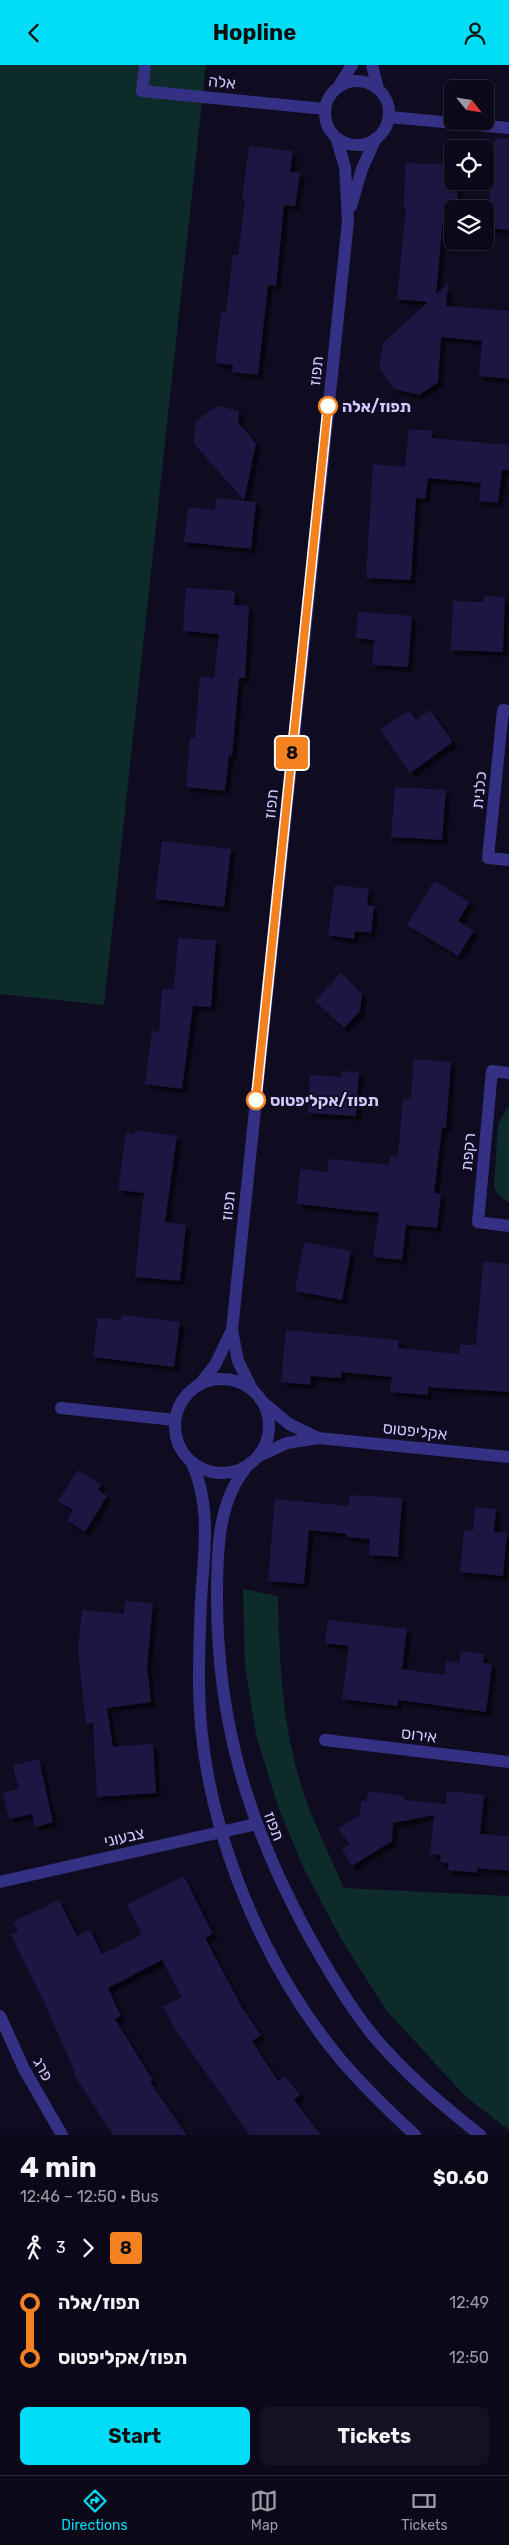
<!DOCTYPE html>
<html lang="en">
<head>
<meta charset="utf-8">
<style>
	:root { --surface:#0b0819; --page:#141122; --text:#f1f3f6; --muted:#9a9aa2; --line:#2b2938; --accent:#00ddf5 }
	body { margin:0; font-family:Rubik,Heebo,sans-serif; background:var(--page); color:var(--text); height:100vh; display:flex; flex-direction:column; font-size:19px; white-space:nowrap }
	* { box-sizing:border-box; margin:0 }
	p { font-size:16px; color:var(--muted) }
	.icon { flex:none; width:28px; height:28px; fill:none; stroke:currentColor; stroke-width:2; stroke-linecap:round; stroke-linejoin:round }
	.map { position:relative; height:2070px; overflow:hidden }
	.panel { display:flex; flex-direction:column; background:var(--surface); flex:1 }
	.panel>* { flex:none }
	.badge { padding:0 10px; border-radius:4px; font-size:18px; line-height:32px }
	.needle { width:32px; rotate:120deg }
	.fabs { position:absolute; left:444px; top:15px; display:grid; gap:10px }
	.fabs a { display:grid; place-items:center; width:50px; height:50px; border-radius:8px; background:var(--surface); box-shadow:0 1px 4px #0004,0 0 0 1px var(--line); font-size:25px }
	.map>.badge { position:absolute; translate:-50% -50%; box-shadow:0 0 0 2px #fff }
	.legs { display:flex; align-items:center; gap:8px; height:55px; padding:0 20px; font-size:16px }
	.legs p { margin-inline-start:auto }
	.head { display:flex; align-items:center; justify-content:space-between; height:85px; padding:0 20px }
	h1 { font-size:28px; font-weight:700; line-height:38px }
	.primary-button { display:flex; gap:10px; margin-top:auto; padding:10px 20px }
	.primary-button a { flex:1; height:58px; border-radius:8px; background:var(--accent); color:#111; font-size:20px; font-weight:700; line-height:58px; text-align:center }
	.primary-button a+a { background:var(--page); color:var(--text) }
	ul { padding:0 20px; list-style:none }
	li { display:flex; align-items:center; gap:18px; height:55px; font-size:19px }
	li i { display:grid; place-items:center; width:8px; height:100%; margin:0 6px; background:currentColor }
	li i::after { content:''; width:12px; height:12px; margin:-6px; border:4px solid; border-radius:50%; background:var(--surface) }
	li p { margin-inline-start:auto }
	li:first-child i { background:linear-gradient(#0000 50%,currentColor 0) }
	li:last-child i { background:linear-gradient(currentColor 50%,#0000 0) }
	header { display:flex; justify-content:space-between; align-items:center; height:65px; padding:0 20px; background:var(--accent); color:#111; font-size:22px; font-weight:700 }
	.menu { display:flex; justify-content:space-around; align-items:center; height:70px; border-top:1px solid var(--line); background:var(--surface); font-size:14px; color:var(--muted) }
	.menu a { display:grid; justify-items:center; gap:2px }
	.menu .on { color:var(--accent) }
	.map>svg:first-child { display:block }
	.green { fill:#0d2b2a }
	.building { fill:#1e1543; filter:url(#shadow) }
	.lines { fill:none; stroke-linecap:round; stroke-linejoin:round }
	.minor { stroke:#343184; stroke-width:12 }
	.line-1-casing { stroke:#fff; stroke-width:11 }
	.line-1 { stroke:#f58220; stroke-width:8 }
	.stop-1-dot { fill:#fff; stroke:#f58220; stroke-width:2.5 }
	.labels { text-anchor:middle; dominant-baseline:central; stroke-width:4; stroke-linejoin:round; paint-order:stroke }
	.street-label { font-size:16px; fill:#d0caff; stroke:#0f0b21 }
	.stop-label { font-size:16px; font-weight:bold; fill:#d0caff; stroke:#0f0b21; text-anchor:start }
</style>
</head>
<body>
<header><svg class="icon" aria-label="back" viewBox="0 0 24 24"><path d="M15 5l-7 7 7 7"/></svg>Hopline<svg class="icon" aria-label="person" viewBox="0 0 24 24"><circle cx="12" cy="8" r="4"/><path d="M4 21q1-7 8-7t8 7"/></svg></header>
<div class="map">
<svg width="509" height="2070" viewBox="0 0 509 2070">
	<defs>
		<filter id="shadow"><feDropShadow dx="4.5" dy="4.5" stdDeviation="1" flood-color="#0009"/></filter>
	</defs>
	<rect width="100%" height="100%" fill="#0f0b21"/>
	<!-- green -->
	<path class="green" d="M0 0H206L104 940 0 929Z
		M509 1040V1137C500 1133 496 1129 494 1119L498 1059Z
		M243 1524 278 1531C279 1592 282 1654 299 1713 309 1749 329 1789 344 1823L509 1831V2065L466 2032 386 1945 340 1872 304 1804 279 1744 256 1670 245 1602Z"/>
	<!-- building -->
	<path class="building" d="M495 73 509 74V165L487 163Z
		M249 81 293 86 290 107 300 108 295 141 284 140 276 221 268 220 258 310 232 307 233 300 215 298 221 247H226L233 189 238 190 245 135 242 134Z
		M405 98 452 99V116H458L457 144H444L436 229 448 219 446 241 509 246V314L479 311 482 276 441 272 438 317 419 330 394 324 379 303 383 278 428 237 397 234 406 142H404Z
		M217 341 239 346 238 357 256 379 244 435 193 378 196 356Z
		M409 364 432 366V373L509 380V405H502L498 438 479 436 481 418 428 413 425 434 416 433 411 515 366 513 373 399 405 402Z
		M216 433 256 437 251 484 184 477 188 442 215 445Z
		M186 523 235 526 234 540 249 541 245 613H239L232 691 229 690 225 726 186 722 190 673H195L200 612 214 613 219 569 183 566Z
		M484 531 505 532 503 587 451 585 453 536 483 537Z
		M358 547 412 551 408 602 372 600 374 575 356 573Z
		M409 645 416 655 430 645 453 677 410 708 380 665Z
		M395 722 446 725 442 775 391 772Z
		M162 776 231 784 224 842 155 834Z
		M434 816 470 837 458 856 474 866 458 891 407 860Z
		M335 820 369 824 367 840 374 841 371 868 355 866 354 874 328 870Z
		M178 873 216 875 211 942 193 941 182 1024 145 1019 152 966 159 967 162 924H174Z
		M341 908 362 929 360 946 344 963 315 936Z
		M414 994 451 997 446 1063H442L434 1128 441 1129 437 1163 406 1160 402 1195 373 1192 379 1148 297 1139 300 1104 327 1107 329 1094 389 1100 390 1091 398 1092 403 1034H411Z
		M341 1006 359 1007 356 1051 308 1048 310 1010 341 1012Z
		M135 1065 177 1071 165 1157 186 1160 180 1216 135 1212 144 1128 118 1125 126 1068 135 1069Z
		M304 1177 351 1186 342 1235 295 1226Z
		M483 1197 509 1199V1327L428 1322V1330L390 1327 392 1312 341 1307V1313L311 1311 310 1320 281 1317 286 1265 399 1275 398 1283 459 1289 460 1280H476Z
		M122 1250 180 1257 174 1302 93 1292 98 1253 121 1255Z
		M78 1405 101 1420 98 1425 107 1431 85 1467 67 1455 73 1445 58 1436Z
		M349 1430 402 1433 398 1492 369 1490 370 1474 346 1472 347 1469 309 1465 304 1519 268 1516 275 1434 349 1441Z
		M475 1442 496 1444 494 1467 507 1468 503 1511 460 1507 464 1465 473 1466Z
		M125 1536 153 1538 147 1602 151 1637 107 1643 113 1682 153 1679 156 1728 97 1732 93 1658 86 1659 78 1586 82 1545 124 1549Z
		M328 1555 407 1564 402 1604 444 1610 446 1596 459 1598 461 1586 484 1589 483 1598 492 1599 486 1647 398 1635V1641L342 1634 349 1581 325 1578Z
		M39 1694 53 1757 35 1762 32 1749 9 1754 3 1728 19 1724 13 1700Z
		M369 1726 404 1731V1735L446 1739 447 1726 484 1730 480 1769 509 1771V1806L477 1803V1808L448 1805 449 1798 440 1797 441 1790 430 1789 434 1750 393 1758 392 1776 352 1801 342 1784 350 1779 338 1764 360 1750 361 1736H366Z
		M184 1811 213 1869 205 1873 243 1944 261 1970 252 1976 278 2016 285 2011 300 2030 294 2035 321 2070H250L177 1967 163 1942 182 1932 162 1895 108 1923 121 1951 115 1954 153 2015 150 2017 187 2070H113L73 2008 75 2007 45 1939 11 1870 18 1866 13 1857 59 1835 77 1871 90 1865 102 1889 142 1869 127 1840Z"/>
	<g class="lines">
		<!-- minor -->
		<path class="minor" d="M145 0 142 26 325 44
			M372 0 378 24
			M325 48a32 32 0 1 1 64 0a32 32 0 1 1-64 0Z
			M339 21 352 0
			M389 52 509 63
			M351 141 362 104 376 73
			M509 646 503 645 488 793 509 795
			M509 1008 492 1006 478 1157 509 1161
			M175 1361a47 47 0 1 1 94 0a47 47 0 1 1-94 0Z
			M200 1319 215 1300 231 1267
			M253 1326 238 1296 232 1265 348 156 345 102 336 72
			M264 1338 289 1359 316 1372
			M61 1343 175 1355
			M259 1391 287 1378 318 1373 509 1392
			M191 1396C212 1439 204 1488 201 1534 200 1559 199 1584 199 1609 197 1744 255 1891 341 1995 364 2022 389 2046 415 2070
			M250 1398C217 1434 217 1487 217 1532 217 1654 247 1755 304 1862 324 1899 345 1935 371 1968 403 2007 441 2039 480 2070
			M325 1675 509 1697
			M0 1817 256 1759
			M0 1951 24 2004 62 2070"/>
	</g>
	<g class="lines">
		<!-- line-1 casing -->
		<g class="line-1-casing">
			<path id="line-1" d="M256 1035 328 341"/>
		</g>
		<!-- line-1 -->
		<use href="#line-1" class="line-1"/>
	</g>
	<!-- markers -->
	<g class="stop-1-dot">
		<circle cx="328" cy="341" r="9"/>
		<circle cx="256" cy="1035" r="9"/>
	</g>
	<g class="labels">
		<!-- street labels -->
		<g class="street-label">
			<text transform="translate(222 17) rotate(6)">אלה</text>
			<text transform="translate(316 306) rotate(-84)">תפוז</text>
			<text transform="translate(479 725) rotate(-84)">כלנית</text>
			<text transform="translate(271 739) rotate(-84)">תפוז</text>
			<text transform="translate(468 1087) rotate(-85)">רקפת</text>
			<text transform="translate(228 1141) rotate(-84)">תפוז</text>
			<text transform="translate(415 1366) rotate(6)">אקליפטוס</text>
			<text transform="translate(419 1670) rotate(7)">אירוס</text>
			<text transform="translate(274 1761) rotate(69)">תפוז</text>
			<text transform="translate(124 1772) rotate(-13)">צבעוני</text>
			<text transform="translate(43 2004) rotate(62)">פרג</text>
		</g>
		<!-- stop labels -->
		<g class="stop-label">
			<text x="342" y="341">תפוז/אלה</text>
			<text x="270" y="1035">תפוז/אקליפטוס</text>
		</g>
	</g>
</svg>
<div class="fabs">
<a><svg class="needle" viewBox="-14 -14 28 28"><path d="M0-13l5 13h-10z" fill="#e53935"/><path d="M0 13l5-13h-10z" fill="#9a9aa2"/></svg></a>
<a><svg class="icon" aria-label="locate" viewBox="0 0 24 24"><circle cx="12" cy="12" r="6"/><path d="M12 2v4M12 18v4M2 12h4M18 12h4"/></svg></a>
<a><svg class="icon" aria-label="layers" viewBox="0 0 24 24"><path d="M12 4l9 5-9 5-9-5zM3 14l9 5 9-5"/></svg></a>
</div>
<b class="badge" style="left:292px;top:688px;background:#f58220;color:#111">8</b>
</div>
<section class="panel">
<div class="head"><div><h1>4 min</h1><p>12:46 – 12:50 · Bus</p></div><b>$0.60</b></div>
<div class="legs"><svg class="icon" aria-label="walk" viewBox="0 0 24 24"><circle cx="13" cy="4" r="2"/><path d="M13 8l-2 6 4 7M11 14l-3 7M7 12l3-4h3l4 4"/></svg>3<svg class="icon" aria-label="forward" viewBox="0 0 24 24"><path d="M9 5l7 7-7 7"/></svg><b class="badge" style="background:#f58220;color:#111">8</b></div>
<ul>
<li><i style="color:#f58220"></i><b>תפוז/אלה</b><p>12:49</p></li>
<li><i style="color:#f58220"></i><b>תפוז/אקליפטוס</b><p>12:50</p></li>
</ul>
<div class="primary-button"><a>Start</a><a>Tickets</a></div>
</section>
<nav class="menu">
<a class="on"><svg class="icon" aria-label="directions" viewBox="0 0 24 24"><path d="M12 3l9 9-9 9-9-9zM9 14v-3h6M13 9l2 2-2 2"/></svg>Directions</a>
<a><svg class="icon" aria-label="map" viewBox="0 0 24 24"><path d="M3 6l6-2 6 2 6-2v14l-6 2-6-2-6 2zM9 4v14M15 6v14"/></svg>Map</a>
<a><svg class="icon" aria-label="tickets" viewBox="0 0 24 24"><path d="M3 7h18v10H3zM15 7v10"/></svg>Tickets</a>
</nav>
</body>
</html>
